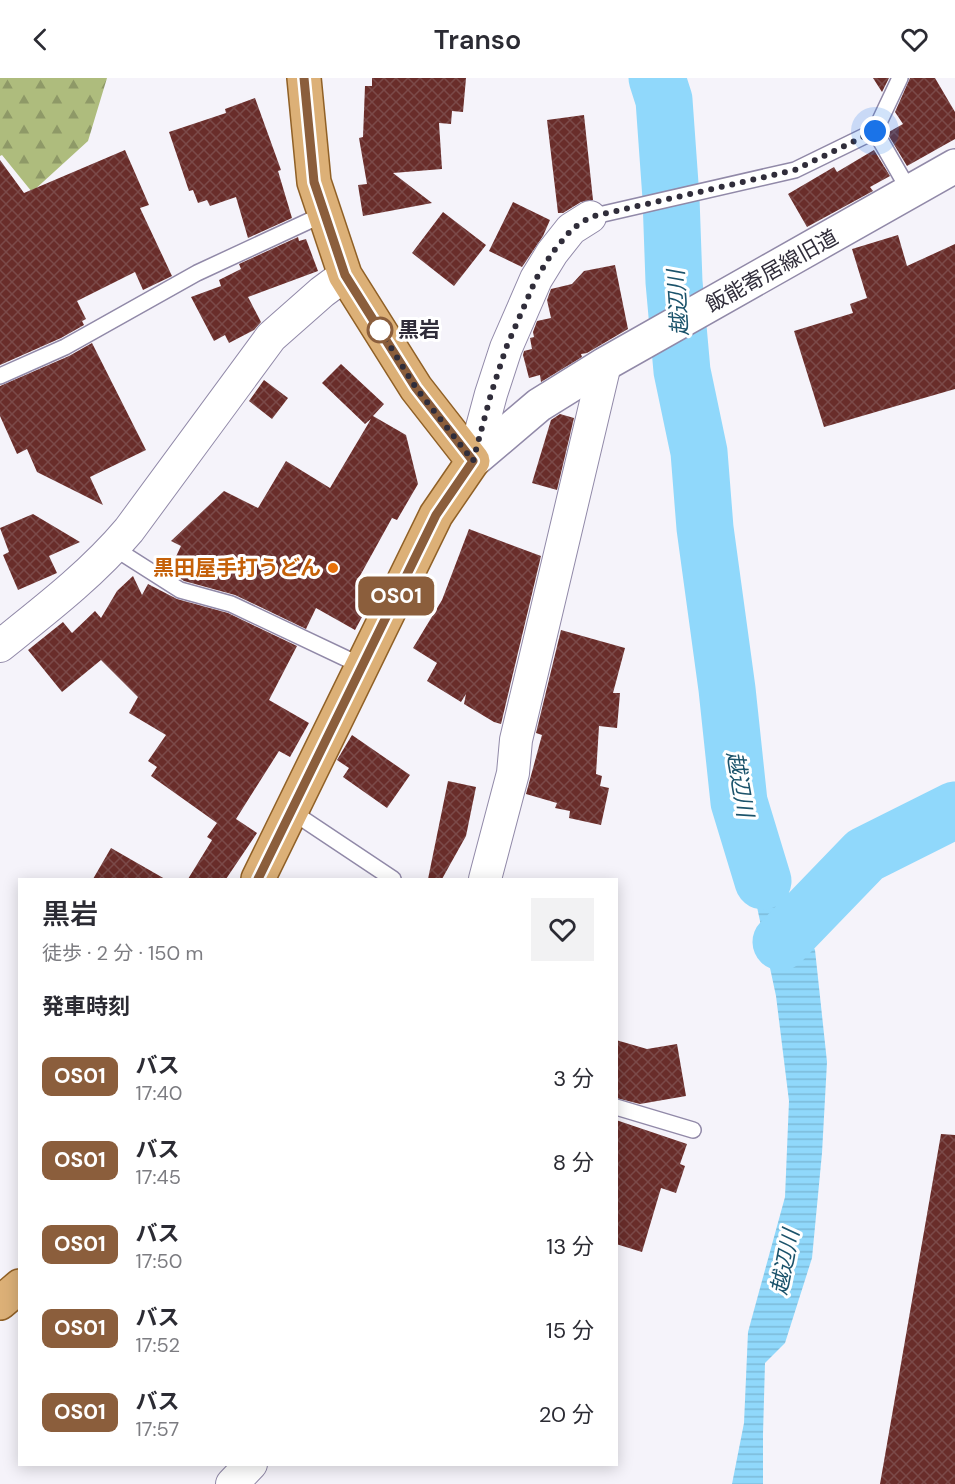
<!DOCTYPE html>
<html lang="ja">
<head>
<meta charset="utf-8">
<style>
	:root { --surface:#fff; --page:#f2f2f3; --text:#2b2b33; --muted:#7c7c81 }
	body { margin:0; font-family:"DM Sans","Noto Sans JP",sans-serif; background:var(--page); color:var(--text); height:100vh; display:flex; flex-direction:column; font-size:22px; white-space:nowrap }
	* { box-sizing:border-box; margin:0 }
	p { font-size:20px; color:var(--muted) }
	.icon { flex:none; width:33px; height:33px; fill:none; stroke:currentColor; stroke-width:2; stroke-linecap:round; stroke-linejoin:round }
	.map { position:relative; flex:1; overflow:hidden }
	.side { position:absolute; left:18px; top:800px; width:600px; height:588px; display:flex; flex-direction:column; background:var(--surface); border-radius:0px; box-shadow:0 3px 15px #0003 }
	.side>* { flex:none }
	.badge { padding:0 12px; border-radius:9px; font-size:21px; line-height:39px }
	.you { position:absolute; width:30px; height:30px; margin:-15px; border:4px solid #fff; border-radius:50%; background:#1a73e8; box-shadow:0 0 0 9px #1a73e833 }
	.map>.badge { position:absolute; translate:-50% -50%; box-shadow:0 0 0 3px #fff }
	h2 { padding:0 24px; font-size:22px; line-height:54px }
	.round { display:grid; place-items:center; flex:none; width:63px; height:63px; border-radius:0px; background:var(--page) }
	.summary { display:flex; align-items:center; justify-content:space-between; height:102px; padding:0 24px }
	h1 { font-size:28px; font-weight:600; line-height:45px }
	ul { padding:0; list-style:none }
	li { display:flex; align-items:center; gap:18px; height:84px; padding:0 24px }
	li div { flex:1 }
	li b { display:block; font-size:22px }
	li em { font-style:normal }
	li .badge { min-width:66px; font-weight:700; text-align:center }
	header { display:flex; justify-content:space-between; align-items:center; height:78px; padding:0 24px; background:var(--surface); font-size:27px; font-weight:600 }
	.map>svg:first-child { display:block }
	.forest { fill:url(#forest-firs) }
	.water { fill:url(#water-rules) }
	.lines { fill:none; stroke-linecap:round; stroke-linejoin:round }
	.river { stroke:#90d8fb; stroke-width:57 }
	.building { fill:url(#building-cross-hatch) }
	.lane-casing { stroke:#9189a8; stroke-width:18 }
	.street-casing { stroke:#9189a8; stroke-width:34 }
	.secondary-casing { stroke:#9189a8; stroke-width:36 }
	.primary-casing { stroke:#906026; stroke-width:36 }
	.lane { stroke:#fff; stroke-width:15 }
	.street { stroke:#fff; stroke-width:32 }
	.secondary { stroke:#fff; stroke-width:33 }
	.primary { stroke:#dcb077; stroke-width:33 }
	.line-casing { stroke:#fff; stroke-width:14 }
	.line { stroke:#8b5e3c; stroke-width:9 }
	.walk { stroke:#302d3a; stroke-width:6; stroke-dasharray:0 10.8 }
	.stop-dot { fill:#fff; stroke:#8b5e3c; stroke-width:3 }
	.food-dot { fill:#e8710a; stroke:#fff; stroke-width:2 }
	.labels { text-anchor:middle; dominant-baseline:central; stroke-width:6; stroke-linejoin:round; paint-order:stroke }
	.street-label { font-size:21px; fill:#302d3a; stroke:#fff }
	.stop-label { font-size:21px; font-weight:bold; fill:#302d3a; stroke:#fff; text-anchor:start }
	.food-label { font-size:21px; font-weight:bold; fill:#c56008; stroke:#fff; text-anchor:end }
	.water-label { font-size:22px; font-style:italic; fill:#1b536b; stroke:#fff }
</style>
</head>
<body>
<header><svg class="icon" aria-label="back" viewBox="0 0 24 24"><path d="M15 5l-7 7 7 7"/></svg>Transo<svg class="icon" aria-label="heart" viewBox="0 0 24 24"><path d="M12 20l-8-8c-3-5 5-10 8-4 3-6 11-1 8 4z"/></svg></header>
<div class="map">
<svg width="955" height="1406" viewBox="0 0 955 1406">
	<defs>
		<pattern id="forest-firs" width="22" height="20" patternUnits="userSpaceOnUse" patternTransform="scale(1.5)"><rect width="22" height="20" fill="#aebc7d"/><path d="M5 1l3.5 6h-7zM16 11l3.5 6h-7z" fill="#8e9967"/></pattern>
		<pattern id="water-rules" width="6" height="5" patternUnits="userSpaceOnUse" patternTransform="scale(1.5)"><rect width="6" height="5" fill="#90d8fb"/><path d="M0 2.5h6" fill="none" stroke="#7cbad8"/></pattern>
		<pattern id="building-cross-hatch" width="8" height="8" patternUnits="userSpaceOnUse" patternTransform="scale(1.5)"><rect width="8" height="8" fill="#692d2a"/><path d="M0 0l8 8M0 8l8-8" fill="none" stroke="#7b4a49"/></pattern>
	</defs>
	<rect width="100%" height="100%" fill="#f5f3fa"/>
	<!-- forest -->
	<path class="forest" d="M0 0H107L88 63 32 114 2 77 0 78Z"/>
	<!-- water -->
	<path class="water" d="M732 712 815 872 827 984 822 1075 812 1180 785 1265 765 1285 763 1356V1406H732L744 1345 748 1254 785 1119 789 1023 776 918Z"/>
	<g class="lines">
		<!-- river -->
		<path class="river" d="M657 0 664 22 671 120 674 204 682 293 699 374 705 450 727 611 739 724 763 803
			M781 864 865 777 955 732"/>
	</g>
	<!-- building -->
	<path class="building" d="M372 0H466L463 34 452 33 451 46 439 45 442 91 393 95 432 125 363 138 358 107 367 106 359 60 363 59 365 8H372Z
		M873 0H889L882 14Z
		M910 0H935L955 34V61L907 88 887 55 903 46 895 34Z
		M255 20 281 92 278 93 292 140 248 160 236 119 210 128 207 122 198 125 193 112 189 113 169 54 226 35 225 31Z
		M584 37 593 122 581 124 563 135H558L547 42Z
		M125 72 149 127 140 130 172 198 143 212 135 194 77 223 86 241 82 243 84 247 61 260 0 287V82L24 115Z
		M874 72 890 98 870 109 873 113 807 149 788 116 834 89 837 94Z
		M513 124 550 142 543 158 522 189 489 173Z
		M443 134 486 167 454 208 412 175Z
		M898 157 907 188 955 166V311L824 349 794 253 853 235 850 226 867 220 852 171Z
		M298 159 299 163 306 161 318 193 248 219 261 244 254 252 229 265 225 257 214 263 191 219 221 208 219 202 241 191 239 186Z
		M615 187 628 251 587 275 581 276 582 279 541 304 540 297 529 300 523 277 524 273 532 271 530 260 534 259 533 254 537 243 551 240 547 222 551 211 572 206 584 193Z
		M92 265 146 372 90 399 103 427 37 394 27 371 17 376 0 338V308L69 278Z
		M341 286 384 326 373 338 406 357 418 406 397 442 392 440 356 505 375 515 355 552 316 530 306 551 235 517 184 503 169 493 181 468 171 463 224 413 258 430 286 383 330 410 371 341 365 346 322 305Z
		M264 302 288 320 272 341 249 323Z
		M560 336 574 340 557 412 532 405 551 342Z
		M33 436 80 464 49 478 57 495 18 512 3 477 9 474 0 450Z
		M469 451 541 478 501 646 494 644 464 626 466 616 461 624 427 603 437 585 413 570 442 522Z
		M133 498 142 517 148 506 177 521 228 535 297 568 269 622 309 645 290 679 279 673 236 741 257 755 226 801H188L212 762 207 759 217 745 151 698 157 689 148 683 166 657 129 635 138 619 101 582 62 614 28 572 63 544 72 555 95 533 101 540 117 513Z
		M561 552 625 570 613 615H620L617 650 599 648 596 696 602 698 600 708 609 710 601 747 569 740 570 733 555 730 557 725 526 716 542 657 536 655Z
		M352 657 410 697 387 730 343 699 349 690 337 682Z
		M448 703 476 709 466 758 442 801H428Z
		M111 770 165 801H93Z
		M616 962 647 971 677 966 686 1018 640 1026 616 1020Z
		M616 1042 687 1066 680 1086 685 1088 676 1115 661 1110 642 1174 616 1166Z
		M941 1056 955 1057V1406H880Z"/>
	<g class="lines">
		<!-- lane casing -->
		<g class="lane-casing">
			<path id="lane" d="M875 53 910 114
				M590 139 795 92 875 53 900 0
				M0 298 65 269 197 195 324 136
				M114 470 180 512 231 526 362 588
				M291 733 393 801
				M616 1029 693 1052"/>
		</g>
		<!-- street casing -->
		<g class="street-casing">
			<path id="street" d="M473 383 491 316 506 270 536 201 552 175 571 151 590 139
				M0 568C45 532 92 496 129 452L271 259 322 214 345 197
				M485 801 513 695 516 662 605 286
				M232 1406 251 1386"/>
		</g>
		<!-- secondary casing -->
		<g class="secondary-casing">
			<path id="secondary" d="M473 383 539 327 605 286 955 88"/>
		</g>
		<!-- primary casing -->
		<g class="primary-casing">
			<path id="primary" d="M258 801 436 437 473 383 416 310 345 197 314 104 304 0
				M0 1225 20 1208"/>
		</g>
		<!-- lane -->
		<use href="#lane" class="lane"/>
		<!-- street -->
		<use href="#street" class="street"/>
		<!-- secondary -->
		<use href="#secondary" class="secondary"/>
		<!-- primary -->
		<use href="#primary" class="primary"/>
	</g>
	<g class="lines">
		<!-- line casing -->
		<g class="line-casing">
			<path id="line" d="M258 801 436 437 473 383 416 310 345 197 314 104 304 0"/>
		</g>
		<!-- line -->
		<use href="#line" class="line"/>
		<!-- walk -->
		<path class="walk" d="M380 252 416 310 473 383 491 316 506 270 536 201 552 175 572 151 590 139 795 92 875 53"/>
	</g>
	<!-- markers -->
	<circle class="stop-dot" cx="380" cy="252" r="12"/>
	<circle class="food-dot" cx="333" cy="490" r="6"/>
	<g class="labels">
		<!-- street labels -->
		<g class="street-label">
			<text transform="translate(772 193) rotate(-29)">飯能寄居線旧道</text>
		</g>
		<!-- stop labels -->
		<g class="stop-label">
			<text x="398" y="252">黒岩</text>
		</g>
		<!-- food labels -->
		<g class="food-label">
			<text x="321" y="490">黒田屋手打うどん</text>
		</g>
		<!-- water labels -->
		<g class="water-label">
			<text transform="translate(678 225) rotate(-94)">越辺川</text>
			<text transform="translate(740 706) rotate(80)">越辺川</text>
			<text transform="translate(785 1184) rotate(-79)">越辺川</text>
		</g>
	</g>
</svg>
<div class="you" style="left:875px;top:53px"></div>
<b class="badge" style="left:396px;top:518px;background:#8b5e3c;color:#fff">OS01</b>
<section class="side">
<div class="summary"><div><h1>黒岩</h1><p>徒歩 · 2 分 · 150 m</p></div><a class="round"><svg class="icon" aria-label="heart" viewBox="0 0 24 24"><path d="M12 20l-8-8c-3-5 5-10 8-4 3-6 11-1 8 4z"/></svg></a></div>
<h2>発車時刻</h2>
<ul>
<li><span class="badge" style="background:#8b5e3c;color:#fff">OS01</span><div><b>バス</b><p>17:40</p></div><em>3 分</em></li>
<li><span class="badge" style="background:#8b5e3c;color:#fff">OS01</span><div><b>バス</b><p>17:45</p></div><em>8 分</em></li>
<li><span class="badge" style="background:#8b5e3c;color:#fff">OS01</span><div><b>バス</b><p>17:50</p></div><em>13 分</em></li>
<li><span class="badge" style="background:#8b5e3c;color:#fff">OS01</span><div><b>バス</b><p>17:52</p></div><em>15 分</em></li>
<li><span class="badge" style="background:#8b5e3c;color:#fff">OS01</span><div><b>バス</b><p>17:57</p></div><em>20 分</em></li>
</ul>
</section>
</div>
</body>
</html>
